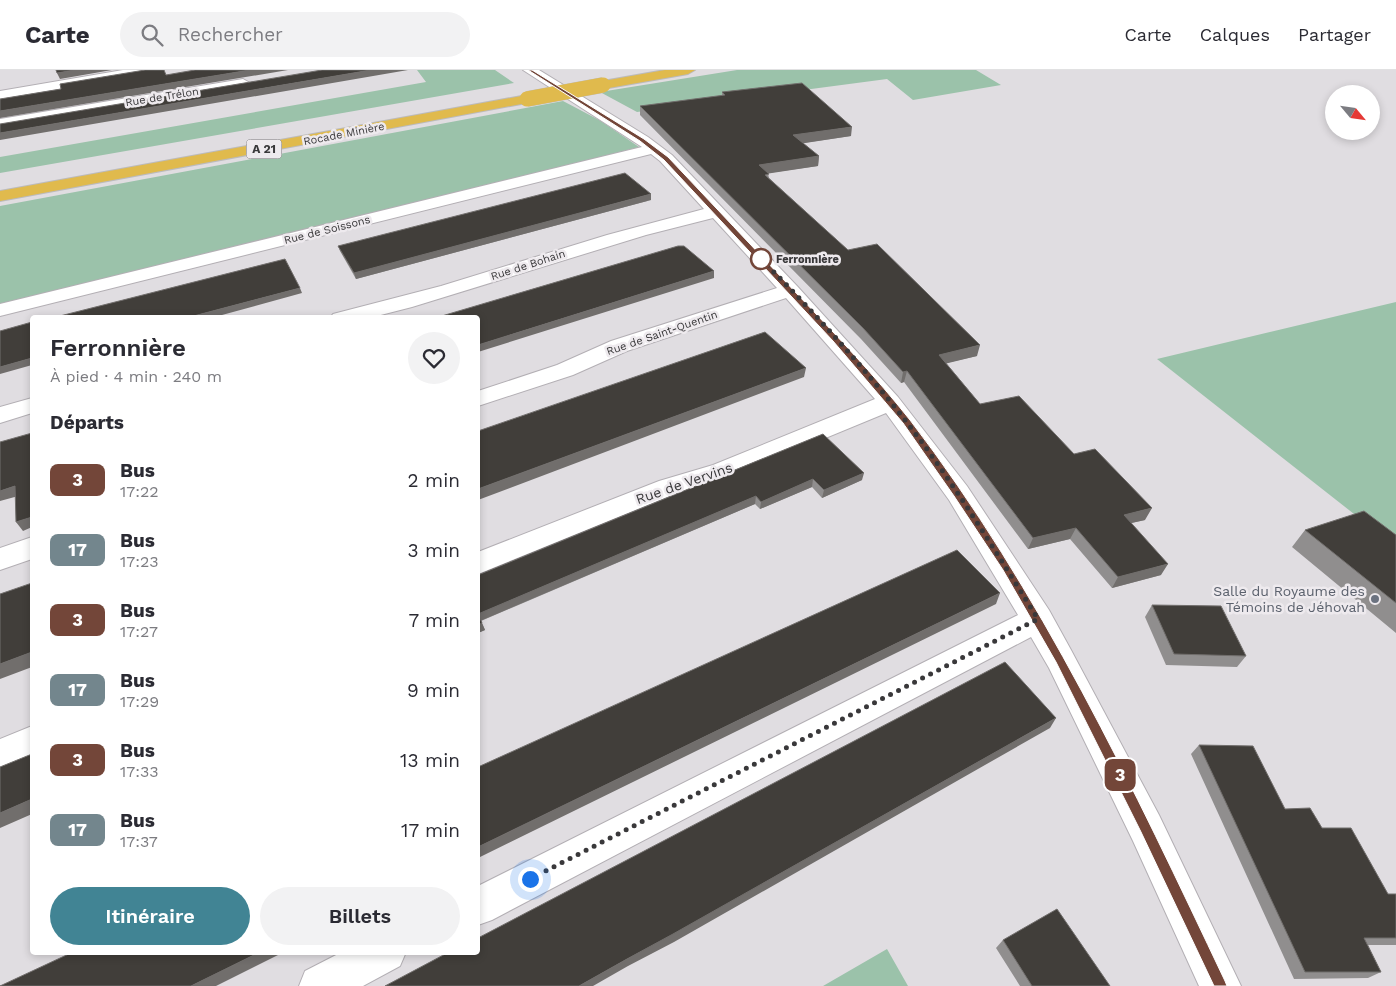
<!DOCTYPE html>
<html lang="fr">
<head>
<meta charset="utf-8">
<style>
	:root { --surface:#fff; --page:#f2f2f3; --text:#2b2b33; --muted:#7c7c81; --line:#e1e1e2; --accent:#418494 }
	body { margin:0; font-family:"Work Sans",sans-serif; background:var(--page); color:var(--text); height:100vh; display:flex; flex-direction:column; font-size:19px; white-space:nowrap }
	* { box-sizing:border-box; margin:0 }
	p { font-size:16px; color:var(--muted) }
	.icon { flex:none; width:28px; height:28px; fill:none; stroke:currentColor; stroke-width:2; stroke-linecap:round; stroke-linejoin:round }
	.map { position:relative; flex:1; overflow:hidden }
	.details { position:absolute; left:30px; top:245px; width:450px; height:640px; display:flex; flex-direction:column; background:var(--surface); border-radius:5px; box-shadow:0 2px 8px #0003 }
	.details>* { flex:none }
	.badge { padding:0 10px; border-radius:8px; font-size:18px; line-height:32px }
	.needle { width:32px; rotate:119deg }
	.buttons { position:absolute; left:1325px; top:15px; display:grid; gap:10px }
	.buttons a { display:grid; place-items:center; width:55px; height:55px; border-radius:50%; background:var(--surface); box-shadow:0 2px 8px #0003; font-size:25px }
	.you { position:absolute; width:25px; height:25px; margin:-12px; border:4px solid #fff; border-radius:50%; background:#1a73e8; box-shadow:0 0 0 8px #1a73e833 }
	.map>.badge { position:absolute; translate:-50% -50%; box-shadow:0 0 0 2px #fff }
	h2 { padding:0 20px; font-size:19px; line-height:45px }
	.round { display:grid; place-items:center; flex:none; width:52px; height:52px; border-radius:26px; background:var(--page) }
	.overview { display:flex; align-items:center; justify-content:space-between; height:85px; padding:0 20px }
	h1 { font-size:24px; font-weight:600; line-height:38px }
	.button { display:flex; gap:10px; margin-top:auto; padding:10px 20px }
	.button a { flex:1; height:58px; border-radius:30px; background:var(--accent); color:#fff; font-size:20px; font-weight:600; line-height:58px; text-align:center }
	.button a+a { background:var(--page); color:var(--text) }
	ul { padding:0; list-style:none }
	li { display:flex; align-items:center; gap:15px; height:70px; padding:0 20px }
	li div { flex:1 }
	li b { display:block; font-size:19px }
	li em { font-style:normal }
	li .badge { min-width:55px; font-weight:700; text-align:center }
	header { display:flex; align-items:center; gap:30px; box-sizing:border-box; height:70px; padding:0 25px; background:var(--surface); border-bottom:1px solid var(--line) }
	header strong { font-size:24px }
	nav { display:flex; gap:28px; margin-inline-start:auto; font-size:18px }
	.search { width:350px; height:45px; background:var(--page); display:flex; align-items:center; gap:12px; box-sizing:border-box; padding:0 18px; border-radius:28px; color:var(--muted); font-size:19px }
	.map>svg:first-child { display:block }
	.green { fill:#9bc2aa }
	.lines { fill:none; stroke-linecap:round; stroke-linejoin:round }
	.minor-casing { stroke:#b3afb4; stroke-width:2 }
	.highway-casing { stroke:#bcbbbc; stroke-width:2 }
	.minor { fill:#fff; fill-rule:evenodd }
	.highway { fill:#e0ba4d; fill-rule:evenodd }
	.highway-bridge-casing { stroke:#bcbbbc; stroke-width:16; stroke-linecap:butt }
	.highway-bridge { stroke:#e0ba4d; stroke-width:15 }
	.wall { fill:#908e8e }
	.shaded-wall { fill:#716e6c }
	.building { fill:#413e3a; stroke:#716e6c }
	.line { fill:#734639; stroke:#fff }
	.walk { stroke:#39383a; stroke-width:5; stroke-dasharray:0 9 }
	.stop-dot { fill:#fff; stroke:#734639; stroke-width:2.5 }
	.worship-dot { fill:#6b7280; stroke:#eeeaee; stroke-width:2 }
	.labels { text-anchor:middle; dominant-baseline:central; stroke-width:5; stroke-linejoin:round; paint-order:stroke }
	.far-street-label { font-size:11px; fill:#39383a; stroke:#eeeaee }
	.far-stop-label { font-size:11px; font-weight:bold; fill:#39383a; stroke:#eeeaee; text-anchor:start }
	.shield { fill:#eeeaee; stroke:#6f6d70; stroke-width:1 }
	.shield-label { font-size:12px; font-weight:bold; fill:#39383a }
	.street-label { font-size:14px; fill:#39383a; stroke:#eeeaee }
	.worship-label { font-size:14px; fill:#5b616d; stroke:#eeeaee; text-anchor:end }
</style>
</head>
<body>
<header>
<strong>Carte</strong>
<div class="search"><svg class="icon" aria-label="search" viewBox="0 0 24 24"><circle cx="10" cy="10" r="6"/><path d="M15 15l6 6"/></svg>Rechercher</div>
<nav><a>Carte</a><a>Calques</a><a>Partager</a></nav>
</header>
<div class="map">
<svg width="1396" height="916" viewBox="0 0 1396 916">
	<rect width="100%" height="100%" fill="#e0dde1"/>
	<!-- green -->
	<path class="green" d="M417 0H495L514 13 0 103V87L426 12Z
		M737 0H976L1001 15 913 30 887 9 637 42 600 22Z
		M563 31 601 51 639 77 451 127 0 238V136Z
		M1396 232V477L1157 289Z
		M887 879 908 916H823Z"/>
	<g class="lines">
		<!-- minor casing -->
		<g class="minor-casing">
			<path id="minor" d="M123 0H154L147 4 0 29V21Z
				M523 0H539L648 67 672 85 797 216 898 327 967 416 1049 540 1071 580 1159 745 1241 916H1199L1133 771 1049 598 1031 567 492 850 478 855V816L1018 545 949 430 886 343 731 407 677 423 478 504V482L659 411 713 395 875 329 786 228 627 281 573 305 478 336V321L557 295 611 271 777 218 713 148 646 165 412 237 369 248H330L333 244 441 216 607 165 704 139 660 91 651 84 0 246V234L642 77Z
				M243 9 250 13 248 16 0 59V49Z
				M32 328V343L0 353V337Z
				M32 467V489L0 500V478Z
				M32 656V687L0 701V669Z
				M342 882H406L400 896 363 916H299L305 901Z"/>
		</g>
		<!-- highway casing -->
		<g class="highway-casing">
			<path id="highway" d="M665 0H695L688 4 603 19 596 15 603 11Z
				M527 25 532 26 534 29 532 32 0 131V121Z"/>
		</g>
		<!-- minor -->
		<use href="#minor" class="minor"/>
		<!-- highway -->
		<use href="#highway" class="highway"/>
		<!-- highway-bridge casing -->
		<g class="highway-bridge-casing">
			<path id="highway-bridge" d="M527 29 603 15"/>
		</g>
		<!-- highway-bridge -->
		<use href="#highway-bridge" class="highway-bridge"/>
	</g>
	<!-- wall -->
	<path class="wall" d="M722 22 851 66 803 73 819 86 818 96 768 103 769 108 848 180 977 286 946 293 980 334 1074 384 1145 450 1131 453 1161 505 1112 518 1070 469 1028 479 904 312 901 313 861 269 640 45V36L722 26Z
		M651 130 356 209 340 181 338 176Z
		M823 364 862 410 822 428 812 417 760 439 755 434 481 551 485 560 478 563V505Z
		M1305 460 1396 465V563L1292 477Z
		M1152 535 1246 586 1237 597 1166 595 1145 547Z
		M1199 675 1285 739 1322 758 1388 824H1396V875H1368L1381 902 1368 908 1294 909 1191 684Z
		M1003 870 1110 916H1020L996 878Z"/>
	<!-- shaded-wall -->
	<path class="shaded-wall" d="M75 0H112L60 9 57 3Z
		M250 0H288L0 48V41Z
		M371 0H408L0 70V63Z
		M852 57 851 66 792 75 793 65Z
		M819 86 818 96 758 105 759 95Z
		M651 124V130L356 209 354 203Z
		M714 201V208L478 282V275Z
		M300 218 302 223 211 248H186Z
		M980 275 977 286 936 296 939 285Z
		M32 288V295L0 304V297Z
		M806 298 804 307 478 430V419Z
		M907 301 904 312 901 313 903 302Z
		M864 403 862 410 822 428 824 420Z
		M813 409 812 417 760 439 761 432Z
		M15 416 22 425 0 431V421Z
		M756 426 755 434 480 551 478 544Z
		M1152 438 1145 450 1118 456 1124 445Z
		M32 447V457L23 461 16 452Z
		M1076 458 1070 469 1028 479 1033 468Z
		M1168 494 1161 505 1112 518 1118 507Z
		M1000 523 996 534 478 788V777Z
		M482 553 485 560 478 563V555Z
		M32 582V597L0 609V594Z
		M1056 648 1050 658 674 872 628 896 593 916H579Z
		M32 729V744L0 758V743Z
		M260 882H284L216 916H191Z"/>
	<!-- building -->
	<path class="building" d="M56 0H75L57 3Z
		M145 0H164L166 5 195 0H250L0 41V29L61 19 60 14Z
		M322 0H371L0 63V54Z
		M802 13 852 57 793 65 819 86 759 95 769 104 765 105 848 180 877 174 980 275 939 285 980 334 1019 326 1074 384 1095 379 1152 438 1124 445 1168 494 1118 507 1076 458 1033 468 907 301 903 302 863 258 640 36 725 25 722 22Z
		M625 103 651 124 354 203 338 176Z
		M678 176H684L714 201 478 275V248H435Z
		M285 189 300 218 186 248H52Z
		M32 252V288L0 297V261Z
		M765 262 806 298 478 419V361Z
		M32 363V447L16 452 15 416 0 421V372Z
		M823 364 864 403 824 420 813 409 761 432 756 426 478 544 482 553 478 555V505Z
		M1364 441 1396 465V533L1305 460Z
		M957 480 1000 523 478 777V697Z
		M32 513V582L0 594V524Z
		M1152 535 1221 536 1246 586 1174 584Z
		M1005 592 1056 648 673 864 627 889 579 916H385L449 882H478V868Z
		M1199 675 1253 676 1285 739 1310 738 1322 758H1351L1388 824H1396V868H1364L1381 902H1305Z
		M32 684V729L0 743V697Z
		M1057 839 1110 916H1032L1003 870Z
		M73 882H260L191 916H0Z"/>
	<!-- line -->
	<path class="line" d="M528 0H532L644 69 668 87C712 133 755 180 799 226 837 266 876 307 910 350 1041 521 1133 717 1225 911L1227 916H1214L1141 762 1056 592 1003 500 954 426 903 353 833 271 664 90 640 71Z"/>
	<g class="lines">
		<!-- walk -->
		<path class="walk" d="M530 809 1038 549C996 482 954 413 905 350 861 294 812 240 761 189"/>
	</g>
	<!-- markers -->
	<circle class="stop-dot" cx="761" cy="189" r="10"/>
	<circle class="worship-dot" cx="1375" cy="529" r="5"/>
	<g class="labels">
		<!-- far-street labels -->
		<g class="far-street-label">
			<text transform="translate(162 27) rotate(-9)">Rue de Trélon</text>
			<text transform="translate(344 64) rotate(-11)">Rocade Minière</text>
			<text transform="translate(327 160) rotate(-14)">Rue de Soissons</text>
			<text transform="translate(528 195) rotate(-18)">Rue de Bohain</text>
			<text transform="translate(662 263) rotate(-19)">Rue de Saint-Quentin</text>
		</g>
		<!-- far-stop labels -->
		<g class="far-stop-label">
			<text x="776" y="189">Ferronnière</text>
		</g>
		<!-- shield labels -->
		<rect class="shield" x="246.5" y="69.5" width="35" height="19" rx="4"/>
		<g class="shield-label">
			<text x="264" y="79">A 21</text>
		</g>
		<!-- street labels -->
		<g class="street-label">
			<text transform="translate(684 413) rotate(-19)">Rue de Vervins</text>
		</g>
		<!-- worship labels -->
		<g class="worship-label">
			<text x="1365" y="521">Salle du Royaume des<tspan x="1365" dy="16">Témoins de Jéhovah</tspan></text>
		</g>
	</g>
</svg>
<div class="buttons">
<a><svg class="needle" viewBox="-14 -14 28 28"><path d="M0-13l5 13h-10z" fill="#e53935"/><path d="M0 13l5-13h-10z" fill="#7c7c81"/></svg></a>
</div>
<div class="you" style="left:530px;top:809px"></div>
<b class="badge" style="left:1120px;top:705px;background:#734639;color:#fff">3</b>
<section class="details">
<div class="overview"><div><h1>Ferronnière</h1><p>À pied · 4 min · 240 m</p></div><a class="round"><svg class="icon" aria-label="heart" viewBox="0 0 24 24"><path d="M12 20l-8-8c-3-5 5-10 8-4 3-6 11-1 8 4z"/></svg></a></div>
<h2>Départs</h2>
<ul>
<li><span class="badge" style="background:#734639;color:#fff">3</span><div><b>Bus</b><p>17:22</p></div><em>2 min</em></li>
<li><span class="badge" style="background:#73868d;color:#fff">17</span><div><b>Bus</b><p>17:23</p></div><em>3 min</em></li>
<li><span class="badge" style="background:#734639;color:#fff">3</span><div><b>Bus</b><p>17:27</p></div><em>7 min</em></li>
<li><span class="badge" style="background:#73868d;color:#fff">17</span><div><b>Bus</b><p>17:29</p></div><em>9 min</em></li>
<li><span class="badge" style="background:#734639;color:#fff">3</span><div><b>Bus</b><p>17:33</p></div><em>13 min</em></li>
<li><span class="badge" style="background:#73868d;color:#fff">17</span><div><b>Bus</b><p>17:37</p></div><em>17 min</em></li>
</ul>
<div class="button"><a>Itinéraire</a><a>Billets</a></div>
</section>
</div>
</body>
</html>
